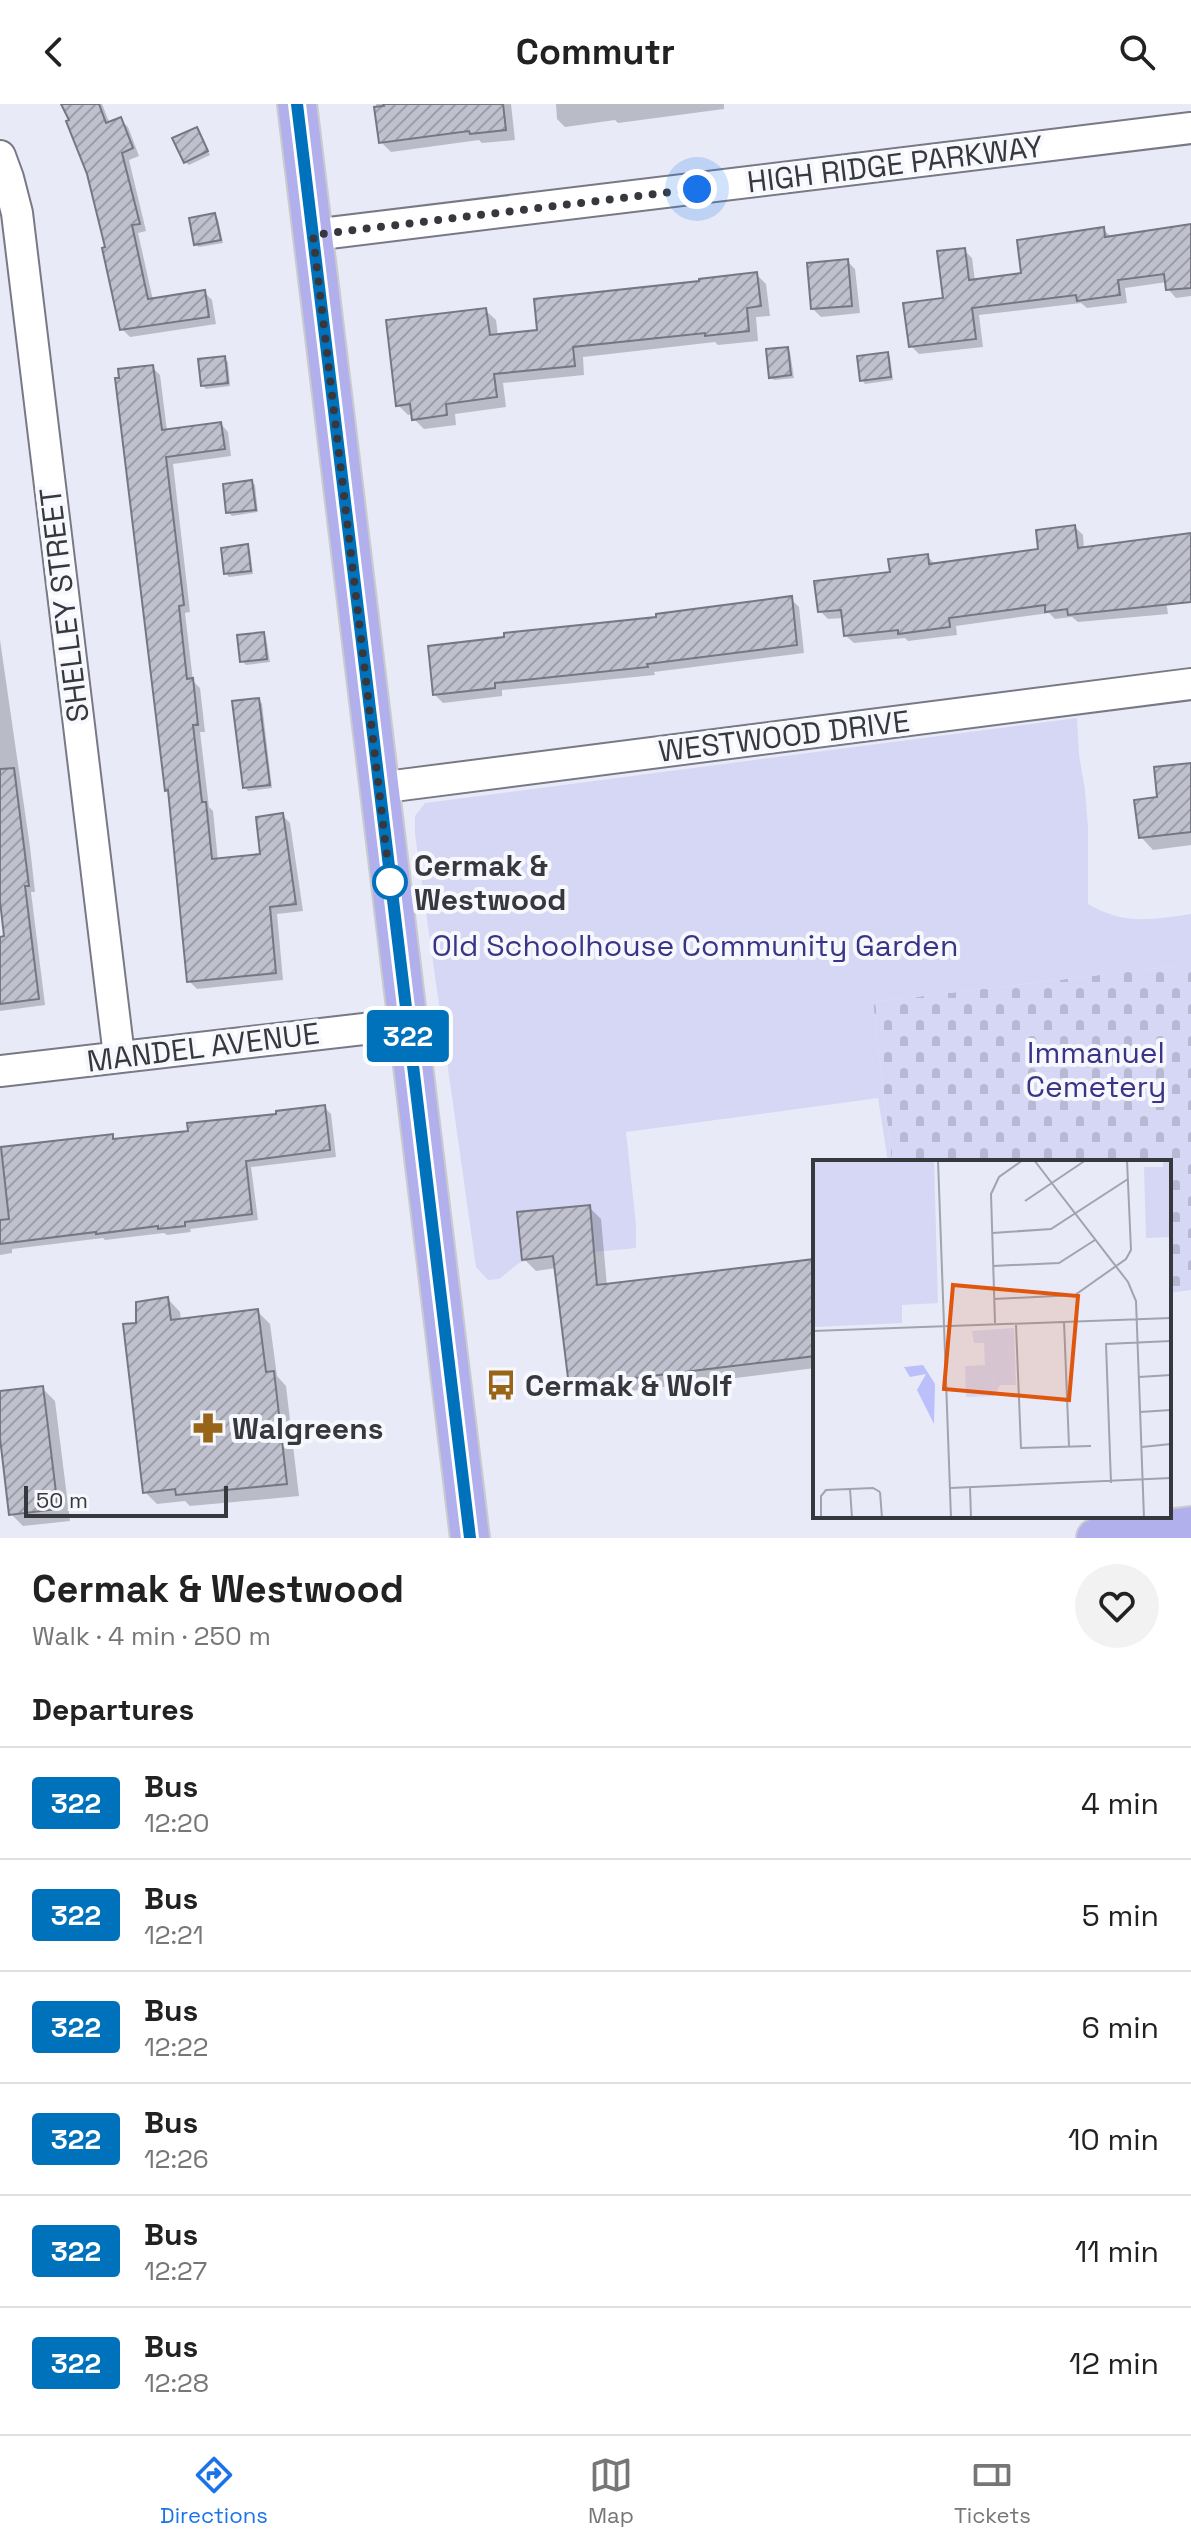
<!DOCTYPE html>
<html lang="en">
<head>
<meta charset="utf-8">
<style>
	:root { --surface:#fff; --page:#f2f2f2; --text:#222; --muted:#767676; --line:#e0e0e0; --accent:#1a73e8 }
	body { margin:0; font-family:"Space Grotesk",sans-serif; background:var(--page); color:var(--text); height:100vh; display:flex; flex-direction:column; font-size:30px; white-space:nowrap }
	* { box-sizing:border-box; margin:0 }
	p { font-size:26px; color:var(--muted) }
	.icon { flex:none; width:44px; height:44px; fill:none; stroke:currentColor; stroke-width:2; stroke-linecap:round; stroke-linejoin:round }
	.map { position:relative; height:1434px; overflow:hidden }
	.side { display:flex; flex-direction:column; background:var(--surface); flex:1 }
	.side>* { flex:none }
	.badge { padding:0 16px; border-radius:6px; font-size:28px; line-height:52px }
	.scale { position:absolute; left:24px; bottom:20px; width:204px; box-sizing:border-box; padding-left:8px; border:4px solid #37383d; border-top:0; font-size:22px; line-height:28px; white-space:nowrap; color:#37383d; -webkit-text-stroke:6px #f7f8fd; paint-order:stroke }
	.you { position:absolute; width:40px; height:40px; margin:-20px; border:6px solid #fff; border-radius:50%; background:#1a73e8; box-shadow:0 0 0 12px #1a73e833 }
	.map>.badge { position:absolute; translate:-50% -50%; box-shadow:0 0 0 4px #fff }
	h2 { padding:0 32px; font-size:30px; line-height:72px }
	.round { display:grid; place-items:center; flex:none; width:84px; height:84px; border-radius:42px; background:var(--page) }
	.head { display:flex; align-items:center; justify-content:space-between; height:136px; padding:0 32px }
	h1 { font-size:38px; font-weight:600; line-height:60px }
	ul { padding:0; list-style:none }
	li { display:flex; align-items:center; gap:24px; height:112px; padding:0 32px; border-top:2px solid var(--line) }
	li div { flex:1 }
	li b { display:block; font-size:30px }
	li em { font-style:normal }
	li .badge { min-width:88px; font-weight:700; text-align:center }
	header { display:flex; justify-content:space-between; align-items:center; height:104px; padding:0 32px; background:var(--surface); font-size:36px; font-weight:600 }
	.tabs { display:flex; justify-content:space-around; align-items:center; height:112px; border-top:2px solid var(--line); background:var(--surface); font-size:22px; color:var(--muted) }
	.tabs a { display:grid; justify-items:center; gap:4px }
	.tabs .current { color:var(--accent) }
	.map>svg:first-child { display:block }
	.cemetery { fill:url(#cemetery-stones) }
	.green { fill:#d5d7f4 }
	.shadow { fill:#0003 }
	.building { fill:url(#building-hatch); stroke:#767783; stroke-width:2 }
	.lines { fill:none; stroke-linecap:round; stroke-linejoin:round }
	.minor-casing { stroke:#787985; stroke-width:34 }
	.major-casing { stroke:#cbcbcd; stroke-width:42 }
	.minor { stroke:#fff; stroke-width:30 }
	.major { stroke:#b1b0ed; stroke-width:38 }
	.line-casing { stroke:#fff; stroke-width:18 }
	.line { stroke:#0072bc; stroke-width:12 }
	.walk { stroke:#37383d; stroke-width:8; stroke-dasharray:0 14.4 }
	.stop-dot { fill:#fff; stroke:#0072bc; stroke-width:4 }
	.labels { text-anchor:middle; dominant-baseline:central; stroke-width:8; stroke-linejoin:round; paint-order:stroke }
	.street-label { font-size:30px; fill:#37383d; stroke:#f7f8fd }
	.stop-label { font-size:30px; font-weight:bold; fill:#37383d; stroke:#f7f8fd; text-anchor:start }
	.park-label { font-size:30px; fill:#3a3386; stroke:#f7f8fd }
	.poi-label { font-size:30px; font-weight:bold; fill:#37383d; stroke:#f7f8fd; text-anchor:start }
	.inset-road { fill:none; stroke:#a1a3ad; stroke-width:2 }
	.view { fill:#df570e; fill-opacity:0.15; stroke:#df570e; stroke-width:4 }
	.inset-edge { fill:none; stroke:#37383d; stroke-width:4 }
</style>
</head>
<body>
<header><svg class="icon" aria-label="back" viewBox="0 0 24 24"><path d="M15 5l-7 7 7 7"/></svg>Commutr<svg class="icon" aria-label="search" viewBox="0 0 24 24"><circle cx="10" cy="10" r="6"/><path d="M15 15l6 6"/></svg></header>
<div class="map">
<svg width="1191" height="1434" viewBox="0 0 1191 1434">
	<defs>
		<pattern id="cemetery-stones" width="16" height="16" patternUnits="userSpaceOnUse" patternTransform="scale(2)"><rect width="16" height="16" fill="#d5d7f4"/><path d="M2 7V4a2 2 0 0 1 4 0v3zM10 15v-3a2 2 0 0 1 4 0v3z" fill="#b7b9d2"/></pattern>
		<pattern id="building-hatch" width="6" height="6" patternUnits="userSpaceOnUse" patternTransform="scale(2)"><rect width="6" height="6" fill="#c0c1ce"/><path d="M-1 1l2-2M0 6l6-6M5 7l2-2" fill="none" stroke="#9d9ea8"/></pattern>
	</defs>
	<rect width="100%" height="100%" fill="#e8eaf8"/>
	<!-- cemetery -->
	<path class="cemetery" d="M1191 860V1186L1169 1189V1058H892L873 898Z"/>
	<!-- green -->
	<path class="green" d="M1077 614 1079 651 1085 686 1088 724V800C1124 821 1151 816 1191 810V860L873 898 892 1058H888L878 994 626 1028 636 1121V1144L541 1153 519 1159 499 1175 488 1176 476 1163 415 730V712L425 699Z"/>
	<!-- shadow -->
	<path class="shadow" d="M63 0H102L110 20 121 16 128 23 139 52 129 56 146 127 138 129 153 196 204 188 212 196 216 220 130 233 122 225 107 145 89 70 72 17Z
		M376 0H511L515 36 482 39 479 36 391 48 381 38Z
		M556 0H724V5L618 19 615 16 565 23 557 15Z
		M197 25 210 51 189 61 185 58Z
		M215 111 218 115 223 139 199 143 195 140Z
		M1191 122V192L1176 194 1168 185 1167 178 1125 184 1127 199 1087 204 1081 199 979 211 983 243 919 250 911 242 945 196 964 146 972 154 975 177 1024 171 1103 125 1111 133Z
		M847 157 855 165 860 209 821 213 813 205Z
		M756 170 766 180 770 212 756 213 758 237 718 241 715 238 583 253 584 271 503 279 506 303 455 310 456 321 424 325 414 315 413 310 408 311 398 301 485 206 496 216 498 232 539 228Z
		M787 245 790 248 794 274 774 276 771 273Z
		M887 250 890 253 893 276 865 280 862 276Z
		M224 254 228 258 230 282 206 285 203 282Z
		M152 263 160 271 167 327 221 320 228 328 231 352 173 360 190 508 185 509 193 577 200 584 205 628H200L209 703 213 707 218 757 262 752 282 711 290 719 303 807 277 810 283 876 197 885 189 877 171 690 167 686Z
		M252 378 255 381 258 408 232 412 228 408Z
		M1075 423 1083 431 1084 445 1191 431V493L1166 496 1168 510 1078 518 1072 513 1055 515 1049 509 956 522 957 531 908 537 905 534 854 539 845 531 844 514 828 515 820 507 927 452 936 461 1040 447Z
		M247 442 250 446 253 470 229 473 226 469Z
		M791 495 799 503 804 549 654 568 655 571 502 586V592L443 599 435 591 658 515Z
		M263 530 266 533 270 558 246 561 242 557Z
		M0 536 30 743 35 788H31L45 901 0 907V835L7 834 0 789Z
		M259 596 262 600 272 684 248 687 245 683Z
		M1191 662V741L1153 746 1141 733 1160 695Z
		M324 1003 331 1010 336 1053 251 1063 258 1116 190 1125 191 1128 167 1131 164 1129 105 1136 103 1134 12 1145V1149L0 1151V1045L112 1032 116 1037 190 1029Z
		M589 1103 601 1115 607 1182 815 1157V1264L583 1293 571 1281 556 1164 536 1167 524 1155Z
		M168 1195 180 1208 181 1216 257 1207 270 1220 277 1272 286 1282 299 1392 190 1402 185 1397 157 1400 145 1388 138 1221Z
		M43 1285 55 1297 70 1417 23 1422 11 1410 0 1317V1289Z"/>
	<!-- building -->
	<path class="building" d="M61 0H99L106 19 121 13 133 44 122 49 140 120 132 121 148 195 205 186 209 213 120 226 102 144 105 143 87 70 66 17 69 16Z
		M383 0H503L506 26 470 30 469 27 379 39 374 3 384 2Z
		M197 23 208 47 184 59 172 34Z
		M215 109 221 136 194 141 189 114Z
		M1191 120V184L1166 186 1164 170 1118 176 1120 191 1077 197 1076 191 972 204 976 235 909 243 903 199 943 194 937 147 965 144 969 176 1021 169 1017 136 1104 123 1105 133Z
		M848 155 852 202 811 205 807 159Z
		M757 168 761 202 747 204 749 227 705 232V229L573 243 575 262 494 270 497 293 446 300 447 311 412 316 410 300 396 302 386 216 486 204 490 231 537 226 534 195 699 177V175Z
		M788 243 791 271 769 274 766 245Z
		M888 248 891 273 860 277 857 252Z
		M225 252 228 279 201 282 198 255Z
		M153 261 162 326 221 318 225 345 166 353 184 501 179 502 187 575 193 574 198 621H193L202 698H206L212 755 260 750 256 713 283 709 296 800 270 803 276 869 187 878 168 686 165 687 115 274H119L118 265Z
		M252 376 256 406 226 409 223 380Z
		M1075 421 1078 444 1191 429V498L1068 511 1067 505 1045 508V501L949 514 950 523 898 530V526L844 532 841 506 818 508 814 477 890 468 888 455 928 450 929 460 1038 445 1036 426Z
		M248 440 251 467 224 470 221 444Z
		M792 492 797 541 647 560 648 563 495 579V584L433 591 428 542 504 533V529L656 513V510Z
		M264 528 267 555 240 558 237 531Z
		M259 594 270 681 243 684 232 597Z
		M1191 659V728L1139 734 1134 696 1157 693 1154 663Z
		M14 664 29 782H25L39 895 0 900V833L4 832 0 797V665Z
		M325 1001 330 1046 246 1057 252 1110 185 1118V1122L158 1125V1122L96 1130V1128L0 1140V1116L9 1115 1 1043 113 1030V1035L188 1027 187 1019 276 1010V1007Z
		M590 1101 597 1181 815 1155V1252L569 1282 553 1152 522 1156 517 1108Z
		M168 1193 171 1216 258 1205 266 1268 274 1267 287 1380 176 1391 175 1385 143 1389 123 1220 136 1219V1198Z
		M43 1282 58 1405 9 1411 0 1334V1287Z"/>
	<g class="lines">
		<!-- minor casing -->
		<g class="minor-casing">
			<path id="minor" d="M0 52 8 74 17 109 119 952
				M313 131 1191 24
				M378 684 1191 580
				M0 967 407 920"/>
		</g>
		<!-- major casing -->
		<g class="major-casing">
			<path id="major" d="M297 0 470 1434
				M1096 1434 1191 1422"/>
		</g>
		<!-- minor -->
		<use href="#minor" class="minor"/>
		<!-- major -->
		<use href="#major" class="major"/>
	</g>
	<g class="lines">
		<!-- line casing -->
		<g class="line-casing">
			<path id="line" d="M297 0 470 1434"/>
		</g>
		<!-- line -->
		<use href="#line" class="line"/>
		<!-- walk -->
		<path class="walk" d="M390 778 313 131 697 85"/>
	</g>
	<!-- icons -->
	<defs>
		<g id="bus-bare" transform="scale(2.4)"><path d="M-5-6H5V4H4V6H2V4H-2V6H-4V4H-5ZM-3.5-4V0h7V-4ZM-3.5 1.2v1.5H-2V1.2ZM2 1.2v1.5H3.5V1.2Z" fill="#976418" stroke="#f7f8fd" stroke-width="2.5" paint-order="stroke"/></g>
		<g id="pharmacy-bare" transform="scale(2.4)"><path d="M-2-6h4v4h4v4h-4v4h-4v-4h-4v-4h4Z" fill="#976418" stroke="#f7f8fd" stroke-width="2.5" paint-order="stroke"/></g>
	</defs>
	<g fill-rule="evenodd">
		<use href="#bus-bare" x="501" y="1281"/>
		<use href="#pharmacy-bare" x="208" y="1324"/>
	</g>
	<!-- markers -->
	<circle class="stop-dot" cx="390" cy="778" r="16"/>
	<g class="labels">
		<!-- street labels -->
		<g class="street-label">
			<text transform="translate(895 60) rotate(-7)">HIGH RIDGE PARKWAY</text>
			<text transform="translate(64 501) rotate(-97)">SHELLEY STREET</text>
			<text transform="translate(784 632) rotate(-7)">WESTWOOD DRIVE</text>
			<text transform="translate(203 943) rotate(-7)">MANDEL AVENUE</text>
		</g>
		<!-- stop labels -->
		<g class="stop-label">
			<text x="414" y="761">Cermak &amp;<tspan x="414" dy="34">Westwood</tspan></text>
		</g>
		<!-- park labels -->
		<g class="park-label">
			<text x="695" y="841">Old Schoolhouse Community Garden</text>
			<text x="1096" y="948">Immanuel<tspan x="1096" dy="34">Cemetery</tspan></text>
		</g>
		<!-- poi labels -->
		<g class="poi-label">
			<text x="525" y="1281">Cermak &amp; Wolf</text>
			<text x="232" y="1324">Walgreens</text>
		</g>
	</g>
	<!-- overview -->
	<g transform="translate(813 1056)">
		<rect width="358" height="358" fill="#e8eaf8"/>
		<path d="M0 0H121L125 143 89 145V163L0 167Z" fill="#d5d7f4"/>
		<path d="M180 205 181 236 153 237 152 206Z" fill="#d5d7f4"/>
		<path d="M350 0H358V77L333 78 331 7H350ZM201 168 203 225H187L181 236 180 206H161L172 205 171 183H161L159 171Z" fill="#d5d7f4"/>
		<path d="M110 205 122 224 121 264 104 230 113 214 97 217 91 207Z" fill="#bbbffa"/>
		<path class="inset-road" d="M125 0 138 358M221 0 315 122 323 141 331 358M212 41 273 0M179 73 238 69 315 19M180 106 246 103 282 80M181 139 262 135 313 99 318 90 314 0M251 162 256 286M182 163 178 34 186 17 210 0M203 165 208 288 278 286M0 171 358 158M326 217 358 215M327 252 358 250M329 287 358 284M298 323 293 184 358 181M157 327 158 358M137 328 358 318M37 329 39 358M67 332 69 358M8 358V336L13 330 60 328 67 332"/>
		<path class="view" d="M140 125 265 136 256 240 131 229Z"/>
		<rect width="358" height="358" class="inset-edge"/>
	</g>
</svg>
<div class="scale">50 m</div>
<div class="you" style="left:697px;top:85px"></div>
<b class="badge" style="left:408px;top:932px;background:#0072bc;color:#fff">322</b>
</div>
<section class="side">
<div class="head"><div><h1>Cermak &amp; Westwood</h1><p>Walk · 4 min · 250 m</p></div><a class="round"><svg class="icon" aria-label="heart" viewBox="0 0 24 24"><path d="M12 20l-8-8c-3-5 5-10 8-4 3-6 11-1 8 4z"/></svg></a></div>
<h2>Departures</h2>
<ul>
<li><span class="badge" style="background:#0072bc;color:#fff">322</span><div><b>Bus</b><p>12:20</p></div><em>4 min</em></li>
<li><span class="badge" style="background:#0072bc;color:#fff">322</span><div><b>Bus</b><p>12:21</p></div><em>5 min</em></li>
<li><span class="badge" style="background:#0072bc;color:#fff">322</span><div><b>Bus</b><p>12:22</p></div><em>6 min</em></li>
<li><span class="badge" style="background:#0072bc;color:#fff">322</span><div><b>Bus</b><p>12:26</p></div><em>10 min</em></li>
<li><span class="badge" style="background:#0072bc;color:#fff">322</span><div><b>Bus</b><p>12:27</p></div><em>11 min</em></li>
<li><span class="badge" style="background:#0072bc;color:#fff">322</span><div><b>Bus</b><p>12:28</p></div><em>12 min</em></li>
</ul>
</section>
<nav class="tabs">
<a class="current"><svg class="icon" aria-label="directions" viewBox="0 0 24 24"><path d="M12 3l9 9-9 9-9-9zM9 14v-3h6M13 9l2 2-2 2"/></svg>Directions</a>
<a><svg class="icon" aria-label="map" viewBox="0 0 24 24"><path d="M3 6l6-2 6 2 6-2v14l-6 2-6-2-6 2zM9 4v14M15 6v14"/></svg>Map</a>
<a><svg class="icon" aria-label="tickets" viewBox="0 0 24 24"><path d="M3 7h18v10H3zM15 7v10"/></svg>Tickets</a>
</nav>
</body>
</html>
